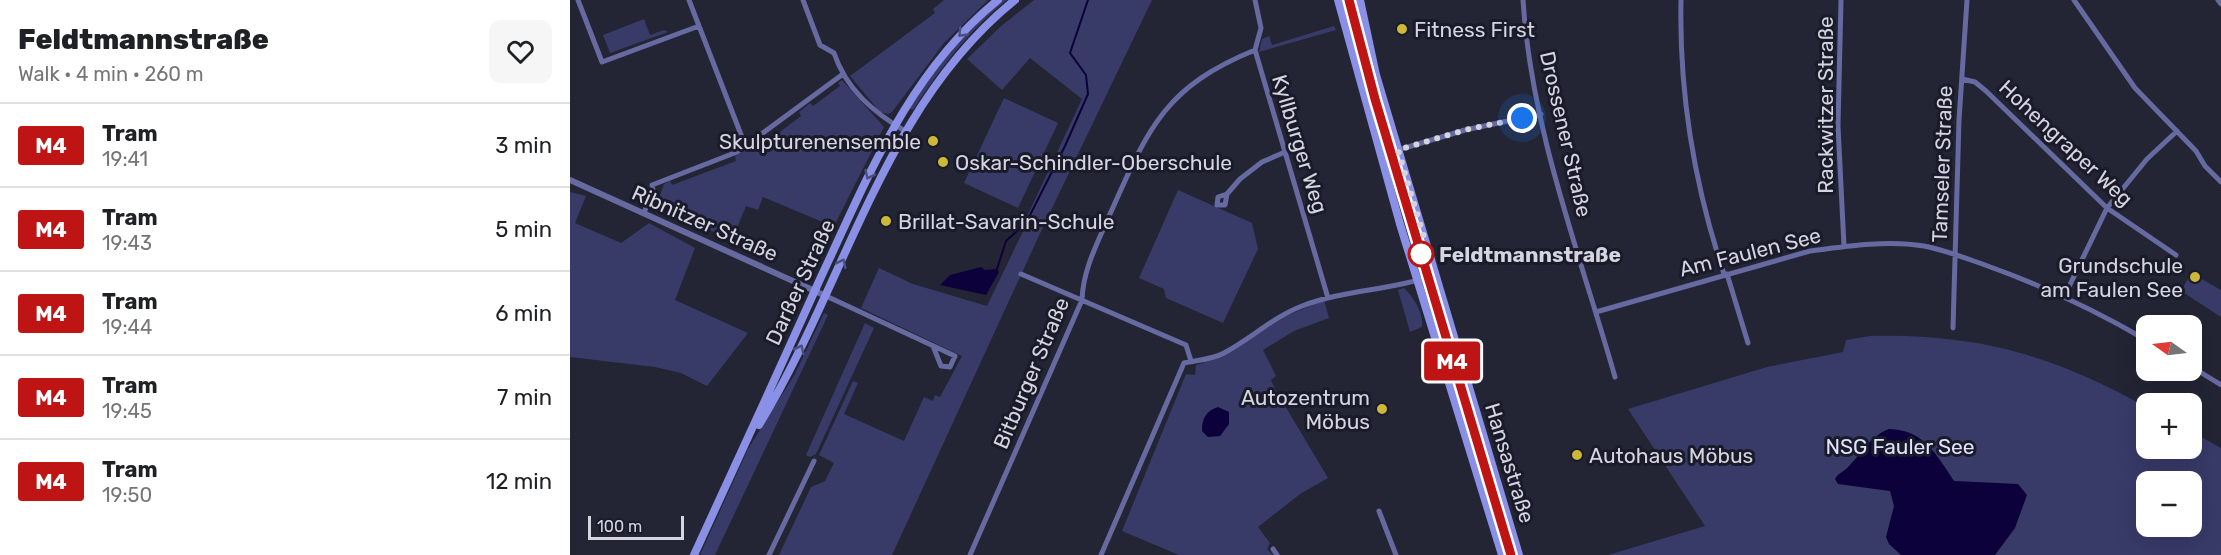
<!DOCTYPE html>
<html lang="en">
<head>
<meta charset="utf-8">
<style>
	:root { --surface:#fff; --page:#f6f6f6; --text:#202124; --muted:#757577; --line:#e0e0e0 }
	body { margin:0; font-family:Rubik,sans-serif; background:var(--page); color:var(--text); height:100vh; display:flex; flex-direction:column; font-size:22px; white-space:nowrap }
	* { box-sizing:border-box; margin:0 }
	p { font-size:20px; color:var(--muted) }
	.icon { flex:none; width:33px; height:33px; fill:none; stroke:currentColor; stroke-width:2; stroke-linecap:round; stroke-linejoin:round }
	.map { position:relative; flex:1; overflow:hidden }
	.panel { display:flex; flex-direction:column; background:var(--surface); width:570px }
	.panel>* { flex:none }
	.badge { padding:0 12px; border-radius:4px; font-size:21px; line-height:39px }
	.needle { width:39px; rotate:284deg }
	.controls { position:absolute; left:1566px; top:315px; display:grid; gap:12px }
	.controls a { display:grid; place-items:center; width:66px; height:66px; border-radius:12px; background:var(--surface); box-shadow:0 6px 24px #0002; font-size:30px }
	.scale { position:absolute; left:18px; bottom:15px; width:96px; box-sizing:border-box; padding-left:6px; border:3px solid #d4d5df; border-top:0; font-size:16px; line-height:21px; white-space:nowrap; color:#d4d5df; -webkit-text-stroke:4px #1a1b2a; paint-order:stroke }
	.you { position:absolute; width:30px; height:30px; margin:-15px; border:4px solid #fff; border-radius:50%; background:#1a73e8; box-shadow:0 0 0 9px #1a73e833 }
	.map>.badge { position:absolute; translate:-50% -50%; box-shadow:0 0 0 3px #fff }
	.round { display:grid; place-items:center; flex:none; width:63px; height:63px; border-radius:12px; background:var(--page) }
	.headline { display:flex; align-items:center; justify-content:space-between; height:102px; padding:0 18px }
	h1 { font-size:28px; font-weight:800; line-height:45px }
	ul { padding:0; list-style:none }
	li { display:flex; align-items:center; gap:18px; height:84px; padding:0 18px; border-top:2px solid var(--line) }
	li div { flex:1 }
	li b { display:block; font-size:22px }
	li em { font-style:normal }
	li .badge { min-width:66px; font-weight:700; text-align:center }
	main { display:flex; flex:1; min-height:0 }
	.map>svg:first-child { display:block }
	.green { fill:#383a68; fill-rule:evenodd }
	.water { fill:#0c013a }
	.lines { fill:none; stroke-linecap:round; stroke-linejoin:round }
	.stream { stroke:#0c013a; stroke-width:2 }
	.minor { stroke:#666aa0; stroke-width:5 }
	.tertiary { stroke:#666aa0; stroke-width:6 }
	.secondary { stroke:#8a90e6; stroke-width:8 }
	.tram { stroke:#888995; stroke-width:1.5 }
	.oneway { stroke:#4c507f }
	.line-casing { stroke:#fff; stroke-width:14 }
	.line { stroke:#be1414; stroke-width:9 }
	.walk { stroke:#d4d5df; stroke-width:6; stroke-dasharray:0 10.8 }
	.poi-dot { fill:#ceb837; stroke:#1a1b2a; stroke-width:2 }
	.stop-dot { fill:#fff; stroke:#be1414; stroke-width:3 }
	.labels { text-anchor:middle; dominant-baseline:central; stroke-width:6; stroke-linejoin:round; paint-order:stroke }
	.poi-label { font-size:21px; fill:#d4d5df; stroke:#1a1b2a; text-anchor:start }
	.street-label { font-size:21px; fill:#d4d5df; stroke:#1a1b2a }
	.stop-label { font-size:21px; font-weight:bold; fill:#d4d5df; stroke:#1a1b2a; text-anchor:start }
	.park-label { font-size:21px; fill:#dfe2f9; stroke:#1a1b2a }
</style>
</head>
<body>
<main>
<section class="panel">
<div class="headline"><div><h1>Feldtmannstraße</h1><p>Walk · 4 min · 260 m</p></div><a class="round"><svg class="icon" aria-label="heart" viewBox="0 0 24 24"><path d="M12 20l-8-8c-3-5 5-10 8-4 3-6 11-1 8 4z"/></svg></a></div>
<ul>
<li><span class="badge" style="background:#be1414;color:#fff">M4</span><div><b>Tram</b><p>19:41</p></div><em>3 min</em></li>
<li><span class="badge" style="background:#be1414;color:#fff">M4</span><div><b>Tram</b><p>19:43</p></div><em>5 min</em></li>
<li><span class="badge" style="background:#be1414;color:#fff">M4</span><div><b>Tram</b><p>19:44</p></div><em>6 min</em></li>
<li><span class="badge" style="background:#be1414;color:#fff">M4</span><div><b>Tram</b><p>19:45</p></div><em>7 min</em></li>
<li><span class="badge" style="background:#be1414;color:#fff">M4</span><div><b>Tram</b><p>19:50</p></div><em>12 min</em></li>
</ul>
</section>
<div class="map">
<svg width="1651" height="555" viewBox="0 0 1651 555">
	<rect width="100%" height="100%" fill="#232534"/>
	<!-- green -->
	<path class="green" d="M374 0H418L374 43 322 112 318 114 310 112 280 76 365 13 363 9Z
		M433 0H437C399 30 369 70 343 110L338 108C367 68 395 31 433 0Z
		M464 0H582L473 227 322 555H209L241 487 255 481 264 463 249 455 283 381 288 383 274 414 334 441 354 397 363 401 365 395 370 397 392 356 291 308 309 268 343 284 417 306 456 225 454 223 512 99 460 58 432 90 397 59 430 27Z
		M780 0 786 1 804 83 840 201 837 202Z
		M74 19 80 35 94 30 98 32 40 53 33 35Z
		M764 26 766 30 689 52 692 39 699 36 702 45Z
		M272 80 314 127 265 224 262 226 193 197 188 210 176 206 162 240 86 207 94 184 100 181 102 185 166 161 165 156 187 143 190 147 231 116 229 112 240 103 243 106 270 86 268 83Z
		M434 98 488 123 448 208 394 183Z
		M608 190 682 223 688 249 653 323 596 298 594 289 569 278Z
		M0 192 16 196 5 223 51 243 79 223 125 248 105 300 178 333 137 386 111 373 85 367 0 357Z
		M1621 273 1651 290V317L1611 291Z
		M834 288C844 298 854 313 852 327L840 332 828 290Z
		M754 300 759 318 724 331 693 350 706 376 701 380 705 389 758 478 730 494 688 527 700 543 697 549 703 555H609L552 531 616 374 625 375 626 365 650 358 716 316Z
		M254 313 258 315 145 555H130L178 449 225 374Z
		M295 323 304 328 246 454 240 457 236 455Z
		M1300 336C1408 334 1483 355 1576 407V448H1622V432L1651 448V555H1038L1135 526 1058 409 1197 367 1273 352 1276 340ZM1576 482H1622V526H1576Z"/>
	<!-- water -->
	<path class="water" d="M411 267 415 270 427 269 429 272 416 295 370 285 380 275Z
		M648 407 659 412V424L650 436 638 437 632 431C632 418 636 411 648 407Z
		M1319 429C1354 430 1366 454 1384 481L1448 484 1457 495 1445 528 1425 555H1331L1319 544 1316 537 1324 506 1320 491 1268 484 1265 479C1269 472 1274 472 1279 466 1293 452 1299 437 1319 429Z"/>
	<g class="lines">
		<!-- stream -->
		<path class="stream" d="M427 269 436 241 456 223 495 146 518 94 516 75 500 53 518 0"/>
		<!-- minor -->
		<path class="minor" d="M8 0 32 62 129 26
			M119 0 175 145
			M233 0 250 45 264 53C276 89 303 112 335 131
			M685 0 691 28 685 50 758 298
			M953 0C961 129 1010 254 1045 377
			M1111 0C1109 92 1125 187 1154 274
			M1271 0 1268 126 1274 246
			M1504 0 1565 88 1626 151 1635 166 1651 182
			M1648 0 1651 4
			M1392 79 1405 82 1416 91 1537 208 1606 255
			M828 150 895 130 971 114
			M657 194 655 205H647L648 197 657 194 670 179 692 162 715 152
			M74 213 83 190 82 185 167 152 273 74
			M451 274 616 345 621 361
			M1157 274 1178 343
			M256 296 385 356 380 367 371 366 363 346
			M1494 297 1537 208 1577 159 1607 131
			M1026 312 1240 251C1277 246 1317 240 1354 246 1375 250 1395 258 1415 265 1471 285 1525 310 1576 340
			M1383 328 1389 120 1397 0
			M1622 367 1651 385
			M809 511 826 555
			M703 549 707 555
			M199 555 244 461
			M400 555 512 300C513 269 528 242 540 214 578 129 594 87 685 50
			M531 555 614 363C626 360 642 360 654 353 681 339 703 317 732 306 775 289 823 291 866 274"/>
		<!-- tertiary -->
		<path class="tertiary" d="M0 180 256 296"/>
		<!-- secondary -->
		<path class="secondary" d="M768 0 830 224 932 555
			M790 0 806 75 949 555
			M189 425C275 285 313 106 445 0
			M124 555C167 462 209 370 251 277 298 177 339 72 428 0"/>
		<!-- tram -->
		<path class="tram" d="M775 0 802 101 937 555"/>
	</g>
	<!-- one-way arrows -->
	<defs><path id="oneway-chevron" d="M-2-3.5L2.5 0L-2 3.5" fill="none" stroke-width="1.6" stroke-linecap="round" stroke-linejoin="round" transform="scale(1.5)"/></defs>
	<g class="oneway">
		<use href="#oneway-chevron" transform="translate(392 33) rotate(134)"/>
		<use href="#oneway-chevron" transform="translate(299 175) rotate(116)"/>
		<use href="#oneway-chevron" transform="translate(272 263) rotate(-64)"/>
		<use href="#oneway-chevron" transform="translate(230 349) rotate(-64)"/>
	</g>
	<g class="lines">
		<!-- line casing -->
		<g class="line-casing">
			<path id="line" d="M779 0 805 99 941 555"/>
		</g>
		<!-- line -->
		<use href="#line" class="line"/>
		<!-- walk -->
		<path class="walk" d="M851 254 860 257 828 150 895 130 952 118"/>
	</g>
	<!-- markers -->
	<g class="poi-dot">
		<circle cx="832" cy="29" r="6"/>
		<circle cx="363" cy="141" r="6"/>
		<circle cx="373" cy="162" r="6"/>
		<circle cx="316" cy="221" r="6"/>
		<circle cx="1625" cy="277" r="6"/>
		<circle cx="812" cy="409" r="6"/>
		<circle cx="1007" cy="455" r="6"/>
	</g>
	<circle class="stop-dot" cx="851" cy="254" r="12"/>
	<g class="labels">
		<!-- poi labels -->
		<g class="poi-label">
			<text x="844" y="29">Fitness First</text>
			<text x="351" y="141" text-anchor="end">Skulpturenensemble</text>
			<text x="385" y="162">Oskar-Schindler-Oberschule</text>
			<text x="328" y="221">Brillat-Savarin-Schule</text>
			<text x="1613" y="265" text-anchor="end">Grundschule<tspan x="1613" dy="24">am Faulen See</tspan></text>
			<text x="800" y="397" text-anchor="end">Autozentrum<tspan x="800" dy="24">Möbus</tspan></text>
			<text x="1019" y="455">Autohaus Möbus</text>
		</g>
		<!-- street labels -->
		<g class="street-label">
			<text transform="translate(1255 105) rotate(-90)">Rackwitzer Straße</text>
			<text transform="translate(996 134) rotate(77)">Drossener Straße</text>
			<text transform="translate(1496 143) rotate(43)">Hohengraper Weg</text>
			<text transform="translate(730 144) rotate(73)">Kyllburger Weg</text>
			<text transform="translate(1372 164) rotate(-88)">Tamseler Straße</text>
			<text transform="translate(135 223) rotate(24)">Ribnitzer Straße</text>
			<text transform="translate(1180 252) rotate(-14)">Am Faulen See</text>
			<text transform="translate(230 282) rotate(-65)">Darßer Straße</text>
			<text transform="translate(461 373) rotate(-67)">Bitburger Straße</text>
			<text transform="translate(940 463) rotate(73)">Hansastraße</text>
		</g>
		<!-- stop labels -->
		<g class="stop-label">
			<text x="869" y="254">Feldtmannstraße</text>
		</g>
		<!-- park labels -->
		<g class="park-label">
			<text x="1330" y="446">NSG Fauler See</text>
		</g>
	</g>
</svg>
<div class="controls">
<a><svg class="needle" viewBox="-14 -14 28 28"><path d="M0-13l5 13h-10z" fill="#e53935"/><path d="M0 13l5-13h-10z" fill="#757577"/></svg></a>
<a>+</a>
<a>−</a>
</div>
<div class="scale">100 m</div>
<div class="you" style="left:952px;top:118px"></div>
<b class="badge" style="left:882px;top:361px;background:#be1414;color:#fff">M4</b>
</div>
</main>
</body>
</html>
